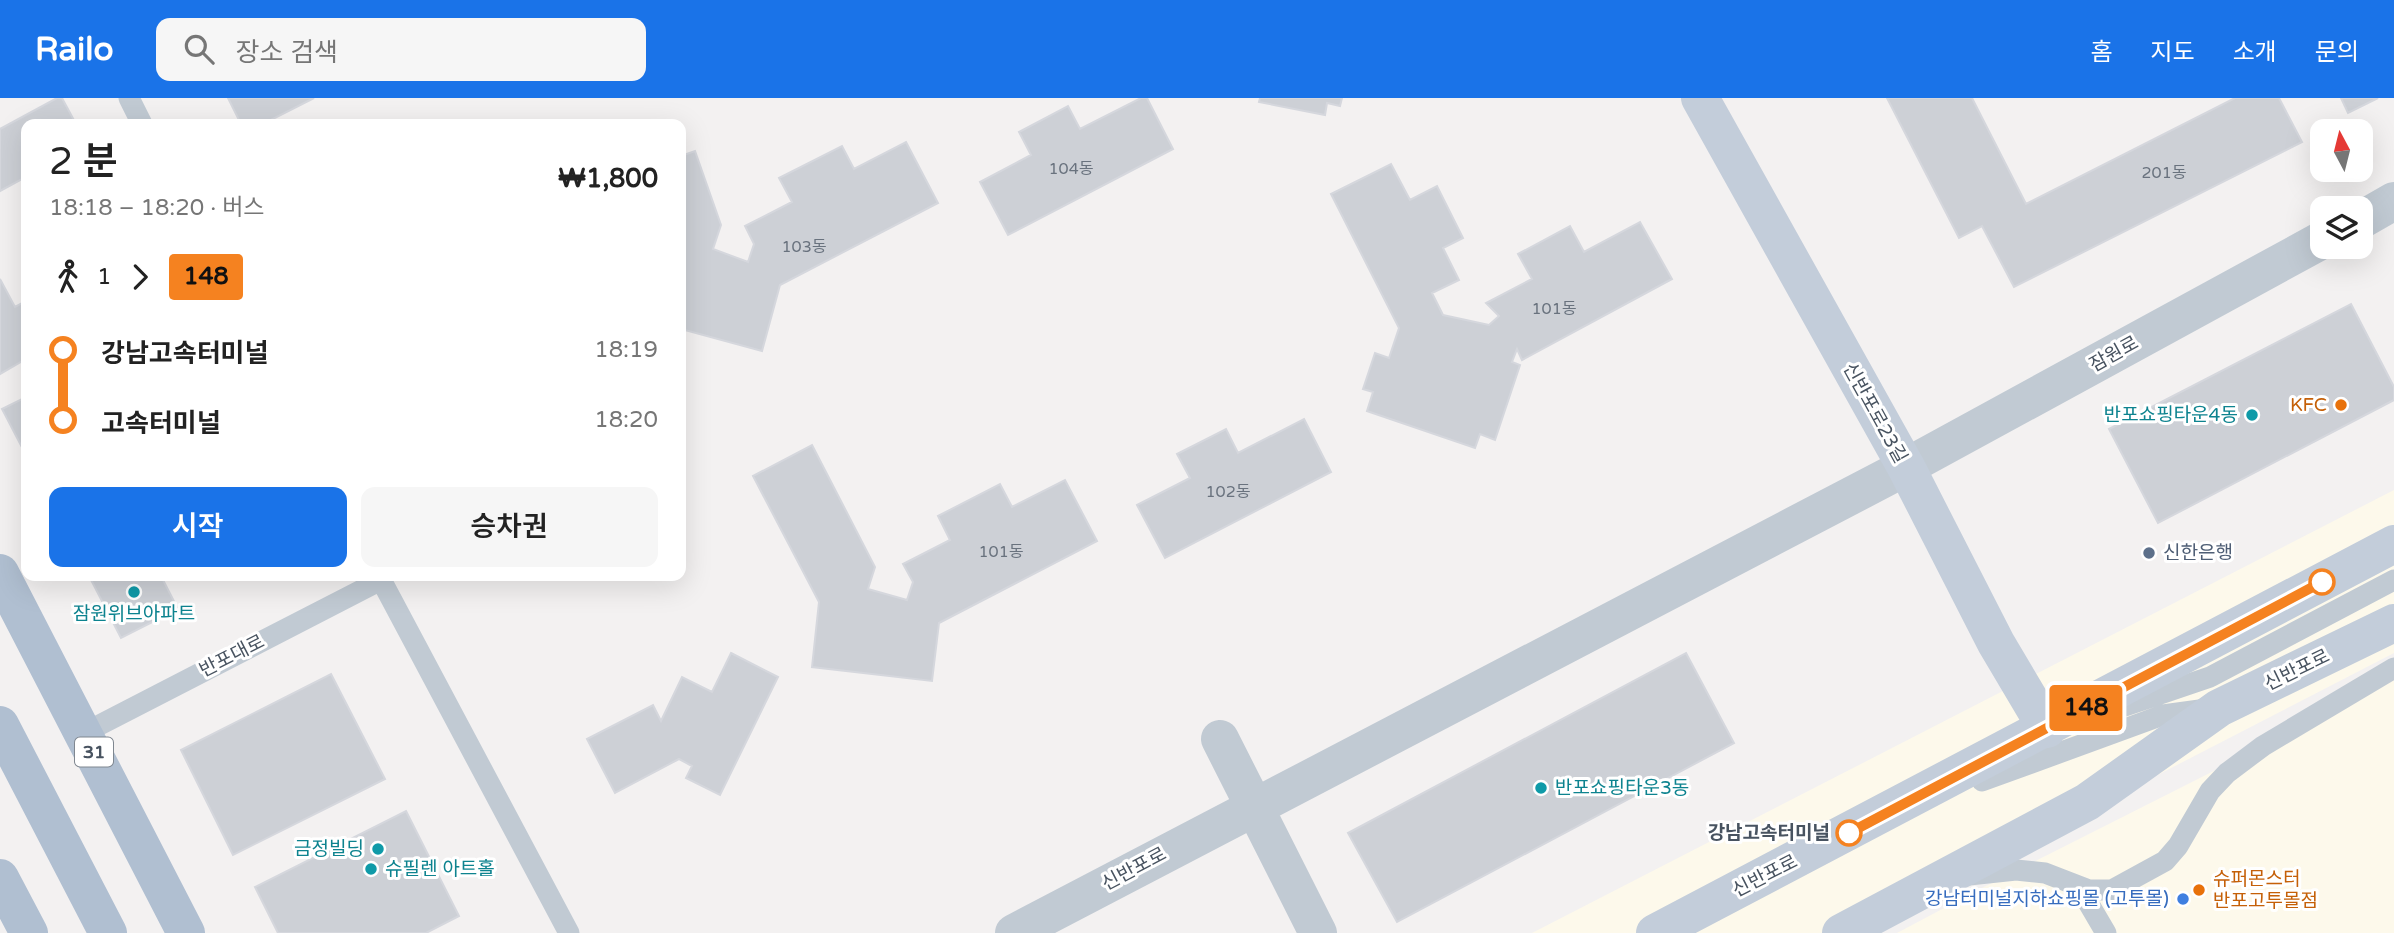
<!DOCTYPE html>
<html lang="ko">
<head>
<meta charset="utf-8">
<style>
	:root { --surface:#fff; --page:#f6f6f6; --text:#222; --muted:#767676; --accent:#1a73e8 }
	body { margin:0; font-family:"Varela Round","Noto Sans KR",sans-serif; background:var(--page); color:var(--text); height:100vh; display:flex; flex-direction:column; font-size:26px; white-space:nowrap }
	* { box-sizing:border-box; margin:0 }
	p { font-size:23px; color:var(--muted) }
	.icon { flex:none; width:38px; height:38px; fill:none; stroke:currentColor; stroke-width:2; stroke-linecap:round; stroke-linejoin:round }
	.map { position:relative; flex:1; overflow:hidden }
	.panel { position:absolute; left:21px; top:21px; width:665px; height:462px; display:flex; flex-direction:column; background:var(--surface); border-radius:14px; box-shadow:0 7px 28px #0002 }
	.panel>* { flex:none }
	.badge { padding:0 14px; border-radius:5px; font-size:24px; line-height:46px }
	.needle { width:46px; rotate:353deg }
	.buttons { position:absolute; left:2310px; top:21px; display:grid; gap:14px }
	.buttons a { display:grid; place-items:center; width:63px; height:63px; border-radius:14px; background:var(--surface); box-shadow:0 7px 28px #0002; font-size:35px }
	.map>.badge { position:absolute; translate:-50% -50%; box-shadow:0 0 0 4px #fff }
	.legs { display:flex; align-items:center; gap:10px; height:77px; padding:0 28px; font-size:23px }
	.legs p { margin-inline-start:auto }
	.headline { display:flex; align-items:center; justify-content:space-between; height:119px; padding:0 28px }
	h1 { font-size:38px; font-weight:600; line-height:52px }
	.cta { display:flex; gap:14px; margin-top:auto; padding:14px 28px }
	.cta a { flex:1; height:80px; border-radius:14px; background:var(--accent); color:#fff; font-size:28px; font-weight:600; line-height:80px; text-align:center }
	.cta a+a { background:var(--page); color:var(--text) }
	ul { padding:0 28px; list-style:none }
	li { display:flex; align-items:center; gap:24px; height:70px; font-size:26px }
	li i { display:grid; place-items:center; width:10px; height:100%; margin:0 9px; background:currentColor }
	li i::after { content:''; width:18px; height:18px; margin:-9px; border:5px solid; border-radius:50%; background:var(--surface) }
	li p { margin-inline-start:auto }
	li:first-child i { background:linear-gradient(#0000 50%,currentColor 0) }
	li:last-child i { background:linear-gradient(currentColor 50%,#0000 0) }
	header { display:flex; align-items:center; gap:42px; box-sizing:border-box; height:98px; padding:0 35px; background:var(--accent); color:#fff }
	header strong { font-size:33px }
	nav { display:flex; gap:38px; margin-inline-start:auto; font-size:24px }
	.search { width:490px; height:63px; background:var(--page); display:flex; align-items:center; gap:18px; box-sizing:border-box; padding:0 24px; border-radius:14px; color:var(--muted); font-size:26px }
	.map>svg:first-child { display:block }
	.commercial { fill:#fdf9eb }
	.building { fill:#cdd0d6; stroke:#d5d7dd; stroke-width:2 }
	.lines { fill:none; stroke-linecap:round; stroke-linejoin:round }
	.lane { stroke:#c1cad3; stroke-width:21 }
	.street { stroke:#c1cad3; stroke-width:38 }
	.secondary { stroke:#c3cdda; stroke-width:38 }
	.primary { stroke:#b0bfd1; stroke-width:38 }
	.line-1-casing { stroke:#fff; stroke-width:16 }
	.line-1 { stroke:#f58220; stroke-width:10 }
	.food-dot { fill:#e8710a; stroke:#fff; stroke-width:2.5 }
	.culture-dot { fill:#0f9aa8; stroke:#fff; stroke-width:2.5 }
	.service-dot { fill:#5c6f8a; stroke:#fff; stroke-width:2.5 }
	.stop-1-dot { fill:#fff; stroke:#f58220; stroke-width:3.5 }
	.shop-dot { fill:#3f7fe0; stroke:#fff; stroke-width:2.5 }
	.labels { text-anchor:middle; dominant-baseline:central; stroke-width:6; stroke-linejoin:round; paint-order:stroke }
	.number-label { font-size:16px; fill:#69727e }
	.shield { fill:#fff; stroke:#7f8790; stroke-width:2 }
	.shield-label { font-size:18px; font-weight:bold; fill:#485360 }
	.street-label { font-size:19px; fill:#485360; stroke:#fff }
	.food-label { font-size:19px; fill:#c56008; stroke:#fff; text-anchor:end }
	.culture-label { font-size:19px; fill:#0d838f; stroke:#fff; text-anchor:end }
	.service-label { font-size:19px; fill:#4e5e75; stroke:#fff; text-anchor:start }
	.stop-label { font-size:19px; font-weight:bold; fill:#485360; stroke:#fff; text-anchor:end }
	.shop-label { font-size:19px; fill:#366cbe; stroke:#fff; text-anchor:end }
</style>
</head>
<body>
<header>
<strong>Railo</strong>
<div class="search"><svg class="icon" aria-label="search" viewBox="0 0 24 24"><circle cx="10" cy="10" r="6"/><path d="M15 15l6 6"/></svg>장소 검색</div>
<nav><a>홈</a><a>지도</a><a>소개</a><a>문의</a></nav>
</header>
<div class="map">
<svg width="2394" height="835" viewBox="0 0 2394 835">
	<rect width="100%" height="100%" fill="#f3f1f1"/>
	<!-- commercial -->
	<path class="commercial" d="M2394 392V555L2022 747 1861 835H1532Z
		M2394 582V835H1897L1980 791Z"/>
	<!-- building -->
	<path class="building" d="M57 0H62L76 26H26V79L0 93V31Z
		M228 0H314L263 26H241Z
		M1141 0H1147L1173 51 1008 137 980 84 1031 57 1019 34 1068 8 1080 31Z
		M1260 0H1342L1340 8 1327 5 1325 17 1259 4Z
		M1887 0H1972L2026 106 2235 0H2279L2302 44 2014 189 1982 128 1959 140Z
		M2341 0H2378L2348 15Z
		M906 44 938 105 780 187 762 253 681 231V58L695 53 721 127 713 151 748 164 754 146 745 128 792 104 779 80 842 48 854 71Z
		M1391 66 1410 102 1437 88 1463 140 1443 150 1459 182 1432 195 1443 217 1489 227 1499 218 1486 205 1532 181 1518 156 1570 128 1584 154 1640 124 1672 181 1522 262 1517 251 1512 264 1520 267 1495 342 1480 336 1475 350 1367 313 1373 294 1363 291 1375 255 1389 260 1399 230 1331 96Z
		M0 181 15 209 26 203V261L0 276Z
		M2351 206 2394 289V302L2158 425 2109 331Z
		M26 299V357L2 311Z
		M1304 321 1331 374 1165 460 1137 407 1190 380 1177 356 1226 331 1238 355Z
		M812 347 875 469 868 491 907 502 913 484 903 466 950 442 938 418 1000 386 1012 409 1065 382 1097 443 939 525 932 583 812 569 819 504 753 378Z
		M89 478H161L178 511 121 540Z
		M731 555 778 579 720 697 686 680 692 668 679 661 615 695 587 641 653 607 661 623 682 579 712 594Z
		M1686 555 1734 645 1397 824 1348 735Z
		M331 576 385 681 233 757 181 652Z
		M406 713 459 818 426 835H278L255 789Z"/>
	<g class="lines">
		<!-- lane -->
		<path class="lane" d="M129 0 142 26
			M379 478 569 835
			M2104 615 2210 579 2394 482
			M84 635 381 482
			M1982 683 2163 617 2207 611
			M1969 777 2016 772 2045 775 2089 792H2112L2165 763 2178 748 2210 693 2227 675 2263 648 2394 570
			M2079 789 2106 835"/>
		<!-- street -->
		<path class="street" d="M2361 122 2394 103
			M1220 641 1318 835
			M1014 835 1906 369 2322 142"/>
		<!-- secondary -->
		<path class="secondary" d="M1700 0 1906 369 1996 545 2047 631
			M1655 835 2394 446
			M1841 835 2087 704 2219 610 2394 525"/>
		<!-- primary -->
		<path class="primary" d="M0 475 186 835
			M0 627 108 835
			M0 780 29 835"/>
	</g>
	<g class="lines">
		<!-- line-1 casing -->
		<g class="line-1-casing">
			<path id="line-1" d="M1849 735 2322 484"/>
		</g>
		<!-- line-1 -->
		<use href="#line-1" class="line-1"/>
	</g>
	<!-- markers -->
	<g class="food-dot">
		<circle cx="2341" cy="307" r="7"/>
		<circle cx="2199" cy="792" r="7"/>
	</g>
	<g class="culture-dot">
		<circle cx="2252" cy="317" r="7"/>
		<circle cx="134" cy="494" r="7"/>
		<circle cx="1541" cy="690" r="7"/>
		<circle cx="378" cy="751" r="7"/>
		<circle cx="371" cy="771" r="7"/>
	</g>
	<circle class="service-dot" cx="2149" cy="455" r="7"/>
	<g class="stop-1-dot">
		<circle cx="2322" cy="484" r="12"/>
		<circle cx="1849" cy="735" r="12"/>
	</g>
	<circle class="shop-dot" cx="2183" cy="801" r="7"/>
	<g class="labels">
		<!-- number labels -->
		<g class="number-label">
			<text x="1071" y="71">104동</text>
			<text x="2164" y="75">201동</text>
			<text x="804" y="149">103동</text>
			<text x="1554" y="211">101동</text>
			<text x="1228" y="394">102동</text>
			<text x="1001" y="454">101동</text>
		</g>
		<!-- shield labels -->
		<rect class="shield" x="75" y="639.5" width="38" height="29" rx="5"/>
		<g class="shield-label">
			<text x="94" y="654">31</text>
		</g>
		<!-- street labels -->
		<g class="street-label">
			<text transform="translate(2114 256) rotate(-29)">잠원로</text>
			<text transform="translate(1875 315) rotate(61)">신반포로23길</text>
			<text transform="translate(232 558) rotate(-27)">반포대로</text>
			<text transform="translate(2297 572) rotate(-26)">신반포로</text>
			<text transform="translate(1134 771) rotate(-28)">신반포로</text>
			<text transform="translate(1765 778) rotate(-27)">신반포로</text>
		</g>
		<!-- food labels -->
		<g class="food-label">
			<text x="2327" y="307">KFC</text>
			<text x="2213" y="781" text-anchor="start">슈퍼몬스터<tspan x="2213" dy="22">반포고투몰점</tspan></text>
		</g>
		<!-- culture labels -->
		<g class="culture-label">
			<text x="2238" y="317">반포쇼핑타운4동</text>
			<text x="134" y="516" text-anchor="middle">잠원위브아파트</text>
			<text x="1555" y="690" text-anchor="start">반포쇼핑타운3동</text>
			<text x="364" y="751">금정빌딩</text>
			<text x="385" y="771" text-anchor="start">슈필렌 아트홀</text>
		</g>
		<!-- service labels -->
		<g class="service-label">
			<text x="2163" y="455">신한은행</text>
		</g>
		<!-- stop labels -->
		<g class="stop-label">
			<text x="1830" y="735">강남고속터미널</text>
		</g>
		<!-- shop labels -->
		<g class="shop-label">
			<text x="2169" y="801">강남터미널지하쇼핑몰 (고투몰)</text>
		</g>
	</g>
</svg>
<div class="buttons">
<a><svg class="needle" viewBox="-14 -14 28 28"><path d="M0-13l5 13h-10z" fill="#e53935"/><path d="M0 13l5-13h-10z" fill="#767676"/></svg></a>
<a><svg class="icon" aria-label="layers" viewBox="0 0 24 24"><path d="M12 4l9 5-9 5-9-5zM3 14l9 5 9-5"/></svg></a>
</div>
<b class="badge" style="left:2086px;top:610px;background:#f58220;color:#111">148</b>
<section class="panel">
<div class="headline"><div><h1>2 분</h1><p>18:18 – 18:20 · 버스</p></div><b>₩1,800</b></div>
<div class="legs"><svg class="icon" aria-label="walk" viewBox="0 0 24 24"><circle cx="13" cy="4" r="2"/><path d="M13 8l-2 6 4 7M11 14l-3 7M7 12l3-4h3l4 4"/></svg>1<svg class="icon" aria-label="forward" viewBox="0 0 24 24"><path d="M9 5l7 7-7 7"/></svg><b class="badge" style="background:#f58220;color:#111">148</b></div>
<ul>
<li><i style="color:#f58220"></i><b>강남고속터미널</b><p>18:19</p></li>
<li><i style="color:#f58220"></i><b>고속터미널</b><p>18:20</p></li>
</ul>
<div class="cta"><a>시작</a><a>승차권</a></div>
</section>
</div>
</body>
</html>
